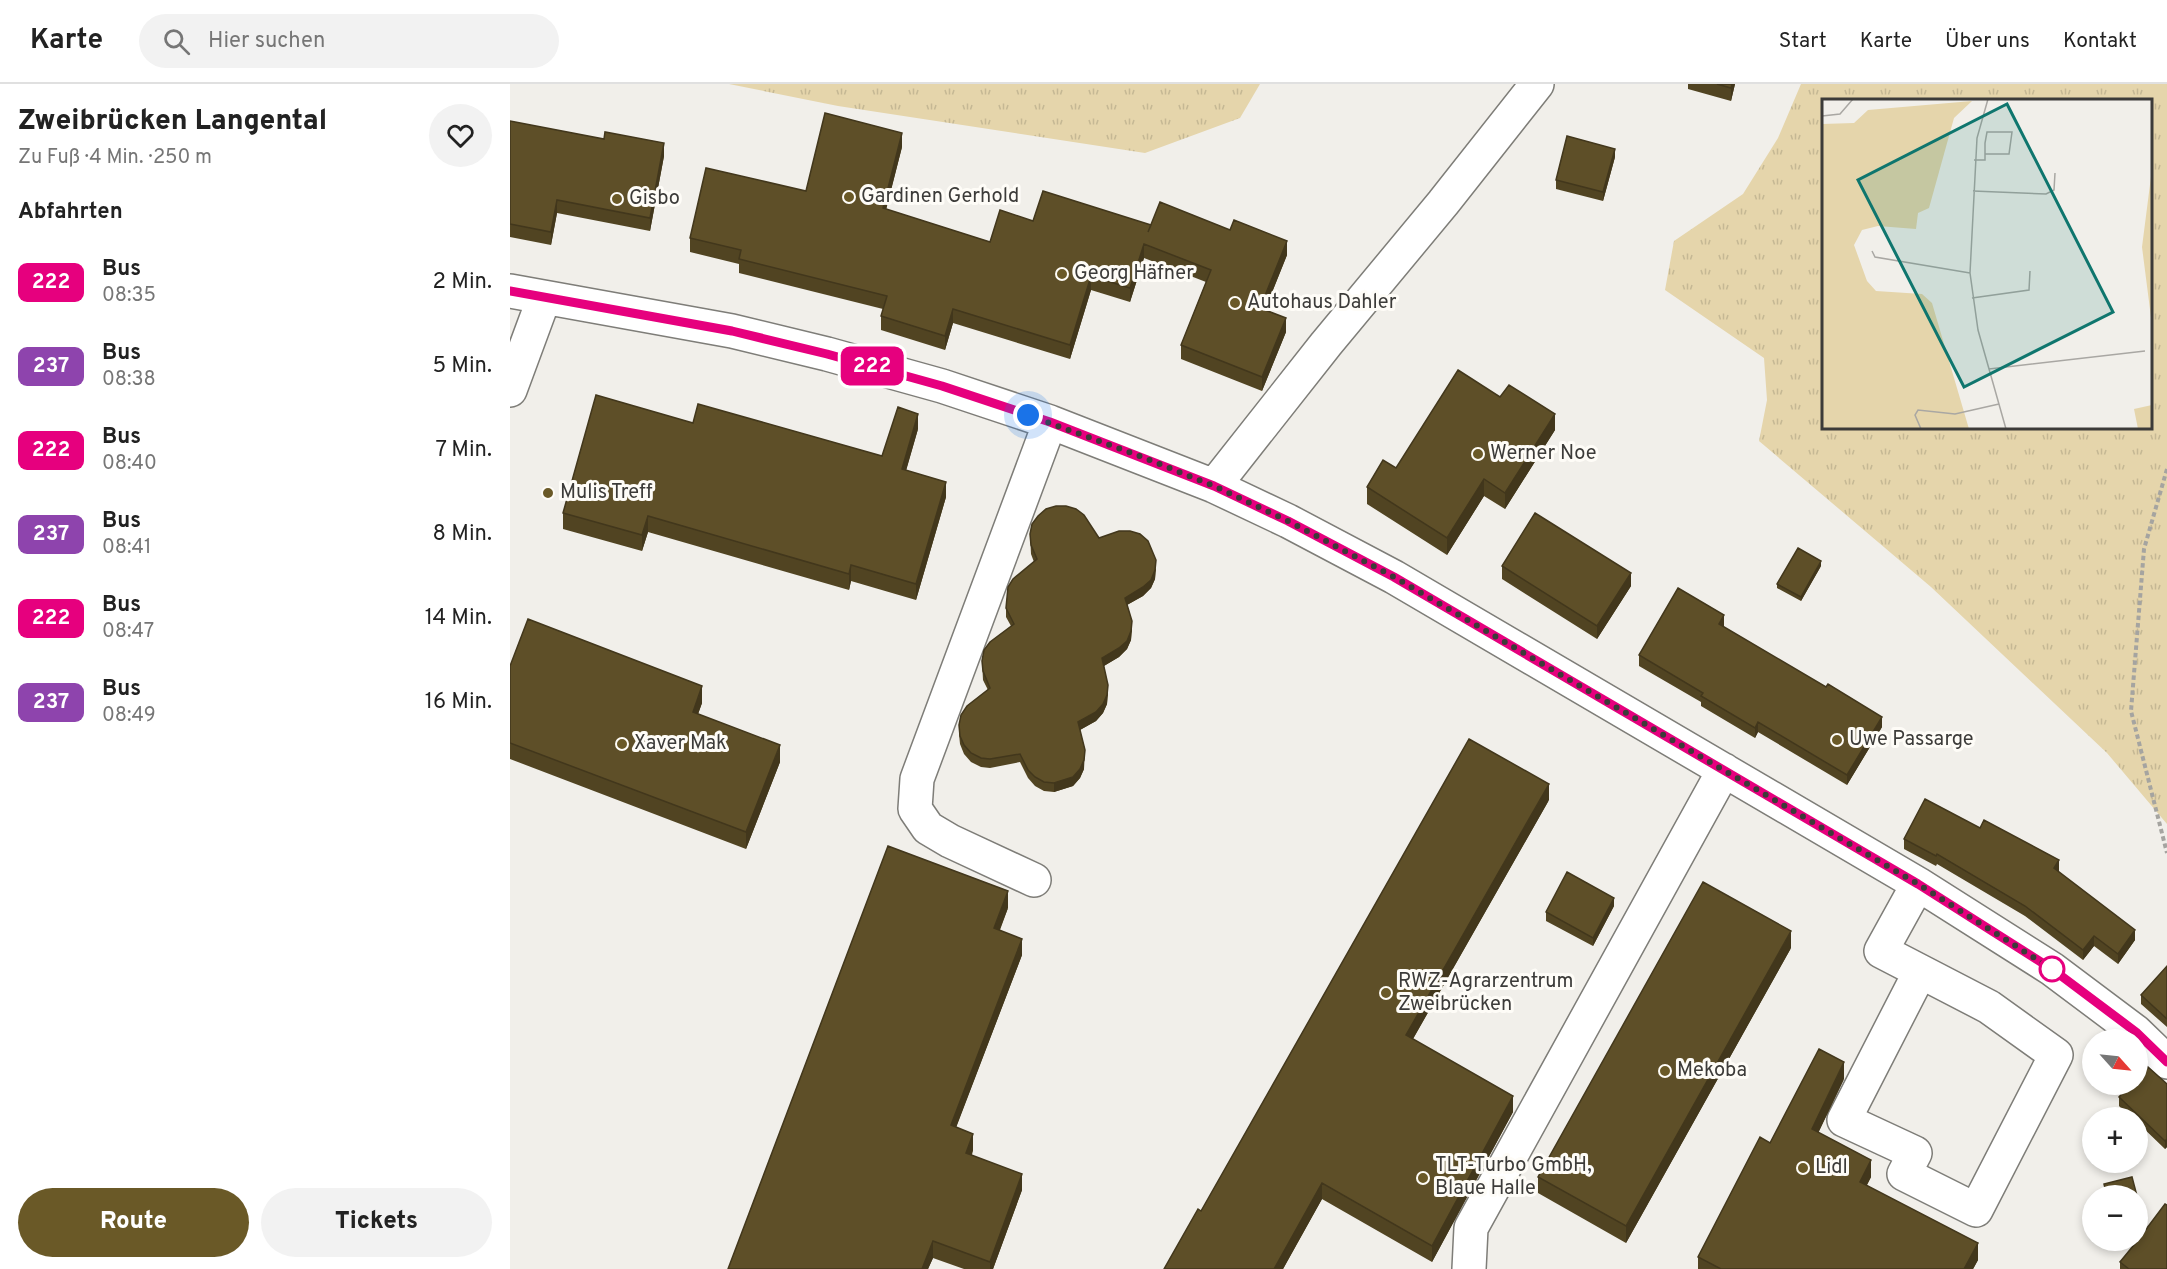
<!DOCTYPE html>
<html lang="de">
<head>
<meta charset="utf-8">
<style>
	:root { --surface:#fff; --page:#f2f2f2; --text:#222; --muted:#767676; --line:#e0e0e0; --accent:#6a5927 }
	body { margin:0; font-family:Overpass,sans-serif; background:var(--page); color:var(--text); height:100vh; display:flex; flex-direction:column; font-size:22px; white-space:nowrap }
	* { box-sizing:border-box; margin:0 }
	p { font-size:20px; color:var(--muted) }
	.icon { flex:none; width:33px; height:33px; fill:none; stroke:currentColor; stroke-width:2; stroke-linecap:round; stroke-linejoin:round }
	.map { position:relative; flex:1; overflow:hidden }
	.panel { display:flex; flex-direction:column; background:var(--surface); width:510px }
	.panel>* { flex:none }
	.badge { padding:0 12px; border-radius:9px; font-size:21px; line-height:39px }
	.needle { width:39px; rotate:117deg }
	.fabs { position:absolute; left:1572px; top:945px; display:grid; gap:12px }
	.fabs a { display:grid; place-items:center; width:66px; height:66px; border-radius:50%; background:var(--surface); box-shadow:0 3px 9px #0003; font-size:30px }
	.you { position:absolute; width:30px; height:30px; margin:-15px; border:4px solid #fff; border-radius:50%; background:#1a73e8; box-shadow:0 0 0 9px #1a73e833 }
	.map>.badge { position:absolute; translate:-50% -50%; box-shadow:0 0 0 3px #fff }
	h2 { padding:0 18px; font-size:22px; line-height:54px }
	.round { display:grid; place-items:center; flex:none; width:63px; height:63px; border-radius:32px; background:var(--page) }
	.head { display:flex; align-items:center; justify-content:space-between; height:102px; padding:0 18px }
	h1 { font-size:28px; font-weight:800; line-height:45px }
	.primary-button { display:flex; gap:12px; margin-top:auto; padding:12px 18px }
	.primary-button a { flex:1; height:69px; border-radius:36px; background:var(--accent); color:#fff; font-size:24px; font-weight:800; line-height:69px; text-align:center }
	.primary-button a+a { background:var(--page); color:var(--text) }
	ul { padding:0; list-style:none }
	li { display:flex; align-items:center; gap:18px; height:84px; padding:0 18px }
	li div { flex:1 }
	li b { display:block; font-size:22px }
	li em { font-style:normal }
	li .badge { min-width:66px; font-weight:700; text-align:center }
	header { display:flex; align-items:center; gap:36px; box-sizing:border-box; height:84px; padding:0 30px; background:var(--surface); border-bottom:2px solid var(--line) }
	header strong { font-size:28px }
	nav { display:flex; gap:33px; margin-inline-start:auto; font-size:21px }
	.search { width:420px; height:54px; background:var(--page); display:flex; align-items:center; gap:15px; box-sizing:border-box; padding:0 21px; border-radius:33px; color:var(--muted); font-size:22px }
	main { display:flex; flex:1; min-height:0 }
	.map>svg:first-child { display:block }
	.grass { fill:url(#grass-tufts); fill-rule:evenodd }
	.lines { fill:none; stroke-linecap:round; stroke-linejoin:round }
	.minor-casing { stroke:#7e7d78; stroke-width:36 }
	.path { stroke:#a5a4a0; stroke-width:4; stroke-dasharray:4.5 3; stroke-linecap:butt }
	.minor { stroke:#fff; stroke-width:33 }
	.wall { fill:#514422 }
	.shaded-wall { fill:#42371c }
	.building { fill:#5e4f28; stroke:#42371c; stroke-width:1.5 }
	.line-casing { stroke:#fff; stroke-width:14 }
	.line { stroke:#e6007e; stroke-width:9 }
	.walk { stroke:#3c3b39; stroke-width:6; stroke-dasharray:0 10.8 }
	.poi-dot { fill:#6a5927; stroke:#fefcf7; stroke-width:2 }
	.stop-dot { fill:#fff; stroke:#e6007e; stroke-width:3 }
	.labels { text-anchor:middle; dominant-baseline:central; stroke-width:6; stroke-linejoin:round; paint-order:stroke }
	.poi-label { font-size:20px; fill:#3c3b39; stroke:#fefcf7; text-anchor:start }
	.inset-road { fill:none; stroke:#a9a7a3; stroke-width:1.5 }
	.view { fill:#0f766e; fill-opacity:0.15; stroke:#0f766e; stroke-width:3 }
	.inset-edge { fill:none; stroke:#3c3b39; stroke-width:3 }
</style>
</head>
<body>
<header>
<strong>Karte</strong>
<div class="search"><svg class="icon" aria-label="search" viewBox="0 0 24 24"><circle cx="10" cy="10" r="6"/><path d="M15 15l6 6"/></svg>Hier suchen</div>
<nav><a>Start</a><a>Karte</a><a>Über uns</a><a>Kontakt</a></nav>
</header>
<main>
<section class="panel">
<div class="head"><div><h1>Zweibrücken Langental</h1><p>Zu Fuß · 4 Min. · 250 m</p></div><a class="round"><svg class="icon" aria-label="heart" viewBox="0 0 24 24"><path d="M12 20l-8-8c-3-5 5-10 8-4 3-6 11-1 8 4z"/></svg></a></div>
<h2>Abfahrten</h2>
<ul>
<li><span class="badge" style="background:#e6007e;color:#fff">222</span><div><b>Bus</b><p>08:35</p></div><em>2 Min.</em></li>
<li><span class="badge" style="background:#8e44ad;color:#fff">237</span><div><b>Bus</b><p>08:38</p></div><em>5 Min.</em></li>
<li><span class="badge" style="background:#e6007e;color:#fff">222</span><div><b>Bus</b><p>08:40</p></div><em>7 Min.</em></li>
<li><span class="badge" style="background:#8e44ad;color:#fff">237</span><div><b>Bus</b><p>08:41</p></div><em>8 Min.</em></li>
<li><span class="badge" style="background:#e6007e;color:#fff">222</span><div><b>Bus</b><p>08:47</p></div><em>14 Min.</em></li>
<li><span class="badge" style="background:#8e44ad;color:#fff">237</span><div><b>Bus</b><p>08:49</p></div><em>16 Min.</em></li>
</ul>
<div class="primary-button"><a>Route</a><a>Tickets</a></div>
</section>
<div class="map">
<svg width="1657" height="1185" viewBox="0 0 1657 1185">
	<defs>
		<pattern id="grass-tufts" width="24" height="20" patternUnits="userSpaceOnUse" patternTransform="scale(1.5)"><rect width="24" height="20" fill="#e5d5ab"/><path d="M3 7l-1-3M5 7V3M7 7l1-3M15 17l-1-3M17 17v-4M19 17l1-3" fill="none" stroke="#c5b894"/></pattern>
	</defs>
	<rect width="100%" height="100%" fill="#f1efea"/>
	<!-- grass -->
	<path class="grass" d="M219 0H750L730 34 635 69 328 22Z
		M1291 0H1657V740L1597 669 1421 503 1249 357 1257 316 1254 274 1155 206 1164 157 1233 110 1268 54ZM1314 16H1640V344H1314Z"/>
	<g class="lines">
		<!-- minor casing -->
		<g class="minor-casing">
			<path id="minor" d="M0 207 222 247 317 270 432 302 540 338 704 402 778 437 884 493 1408 800 1542 885 1626 948 1657 978
				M0 306 34 214
				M704 402 816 260 933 119 1027 0
				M524 796 440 757 418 744 405 725 407 695 540 338
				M1408 800 1371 867 1479 923 1546 971 1466 1126 1394 1090 1405 1069 1334 1036 1410 888
				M959 1185 961 1144 1214 686"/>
		</g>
		<!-- path -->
		<path class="path" d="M1657 385 1634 465 1621 627 1657 769"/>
		<!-- minor -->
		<use href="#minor" class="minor"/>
	</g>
	<!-- wall -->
	<path class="wall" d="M1178 0H1225L1221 17 1178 5Z
		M0 37 154 72 140 147 47 129 41 161 0 153Z
		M392 63 376 125 480 158 523 137 641 141 777 171 755 226 776 248 752 307 671 275V261L696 198 634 174 620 218 581 206 560 275 443 239 435 266 371 246V232L373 225 229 189V180L180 168V154L296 107Z
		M1105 73 1093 117 1046 105V96Z
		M990 313 1045 346 995 425 974 412 937 471 857 420V403Z
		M183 339 372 372 408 345 396 386 436 413 406 516 341 497 339 506 138 448 132 467 53 445V429Z
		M520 450 589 454 646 485 645 495 641 504 633 512 617 521 622 546 621 556 617 565 609 573 594 582 598 610 597 620 593 629 586 637 570 646 574 685 570 694 563 702 544 708 534 707 525 702 518 694 510 678 480 684 471 683 461 678 454 670 450 660 449 650V641L478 606 473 596 472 577 501 542 496 533V524L524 478 521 470Z
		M992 482 1121 502 1087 555 992 495Z
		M1311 482 1291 517 1267 504V500Z
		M1214 542V543L1372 643 1337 701 1248 648 1245 654 1191 622V618L1129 582V571Z
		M0 582 192 619 188 630 270 678 236 765 0 675Z
		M1039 716 903 955 1003 1028 922 1178 812 1115 773 1185H654L691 1127Z
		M1394 755 1549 787 1548 788 1625 856 1608 880 1584 862 1573 876 1515 832 1427 780 1426 782 1394 765Z
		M1104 822 1083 862 1036 837V828Z
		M498 824 490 846 512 871 446 1043 463 1066 462 1071 512 1106 483 1185H454L423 1174 418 1185H218Z
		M1281 864 1116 1159 1028 1109V1093Z
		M1657 882V943L1631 920V911Z
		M1334 995 1308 1049 1361 1093 1357 1101 1468 1176 1463 1185H1188V1173Z
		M1657 1000V1063L1655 1065 1628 1039V1034H1621L1609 1022V1013Z
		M1610 1178 1657 1185H1610Z"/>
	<!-- shaded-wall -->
	<path class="shaded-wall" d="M1222 0H1225L1221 17V4Z
		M392 49V63L373 138V124Z
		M154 59V72L140 147V134Z
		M1105 65V73L1093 117V108Z
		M47 116V129L41 161V148Z
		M777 157V171L750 238V224Z
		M634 160V174L620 218V204Z
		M581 192V206L560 275V261Z
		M443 225V239L435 266V252Z
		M776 234V248L752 307V293Z
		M408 330V345L392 401V385Z
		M1045 330V346L995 425V409Z
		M974 395V412L937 471V454Z
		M436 398V413L406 516V500Z
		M138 432V448L132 467V451Z
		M646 476 645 495 641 504 633 512 615 522V514Z
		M1311 477V482L1291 517V513Z
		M341 481V497L339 506V490Z
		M1121 489V502L1087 555V542Z
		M1214 531V542L1209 550V540Z
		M622 537 621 556 617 565 609 573 592 583V574Z
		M598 601 597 620 593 629 586 637 568 647V638Z
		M192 602V619L183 644V628Z
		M1372 633V643L1337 701V691Z
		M1248 638V648L1245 654V644Z
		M270 661V678L236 765V748Z
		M575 666 574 685 570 694 563 702 544 708V699Z
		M1039 700V716L896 967V951Z
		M1549 776V787L1544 794V784Z
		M498 807V824L484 860V844Z
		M1104 814V822L1083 862V854Z
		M1625 846V856L1608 880V870Z
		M1281 847V864L1116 1159V1142Z
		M1584 852V862L1573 876V866Z
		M512 855V871L441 1057V1041Z
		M1334 978V995L1302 1062V1045Z
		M1003 1012V1028L922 1178V1162Z
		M463 1050V1066L456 1085V1069Z
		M1657 1055V1063L1655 1065V1057Z
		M1361 1076V1093L1350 1114V1098Z
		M512 1090V1106L483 1185H480V1178Z
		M812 1099V1115L773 1185H764Z
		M423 1157V1174L418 1185H412Z
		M1468 1159V1176L1463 1185H1454Z"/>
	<!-- building -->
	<path class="building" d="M1207 0H1222L1221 4Z
		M315 29 392 49 373 124 480 158 490 126 523 137 533 107 641 141 638 148 650 118 720 146 724 136 777 157 750 224 776 234 752 293 671 261 701 186 634 160 620 204 581 192 560 261 443 225 435 252 371 232 377 212 229 175 231 166 180 154 196 84 296 107Z
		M0 37 94 55 95 48 154 59 140 134 47 116 41 148 0 140Z
		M1057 52 1105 65 1093 108 1046 96Z
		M948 286 990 313 999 301 1045 330 995 409 974 395 937 454 857 403 873 376 886 384Z
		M86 311 183 339 188 320 372 372 388 323 408 330 392 385 436 398 406 500 341 481 339 490 138 432 132 451 53 429Z
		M546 422H556L566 425 574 431 589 454 609 447H620L630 450 638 457 646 476 645 486 641 496 633 503 615 514 622 537 621 547 617 557 609 564 592 574 598 601 597 611 593 620 586 628 568 638 575 666 574 676 570 685 563 693 544 699 534 698 525 693 518 686 510 670 480 675 471 674 461 669 454 661 450 652 449 641 451 631 457 622 480 604 473 587 472 577 474 566 480 558 504 540 496 524 498 503 503 495 527 475 521 461 520 450 522 440 528 432 536 425Z
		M1025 429 1121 489 1087 542 992 482Z
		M1288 464 1311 477 1291 513 1267 500Z
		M1168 504 1214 531 1209 540 1316 603 1318 600 1372 633 1337 691 1248 638 1245 644 1191 612 1193 609 1129 571Z
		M18 535 192 602 183 628 270 661 236 748 0 659V582Z
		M959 655 1039 700 896 951 1003 1012 922 1162 812 1099 764 1185H654L688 1125 691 1127Z
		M1415 715 1470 744 1474 736 1549 776 1544 784 1625 846 1608 870 1584 852 1573 866 1515 822 1427 770 1426 772 1394 755Z
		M378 762 498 807 484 844 512 855 441 1041 463 1050 456 1069 512 1090 480 1178 423 1157 412 1185H218Z
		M1057 788 1104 814 1083 854 1036 828Z
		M1193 798 1281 847 1116 1142 1028 1093Z
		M1657 882V935L1631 911Z
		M1309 965 1334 978 1302 1045 1361 1076 1350 1098 1468 1159 1454 1185H1211L1188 1173 1250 1053 1260 1059Z
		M1638 983 1657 1000V1055L1655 1057 1609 1013 1621 1000H1628V994Z
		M1622 1093 1627 1112H1597L1594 1100Z
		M1655 1120 1657 1121V1185H1619L1610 1178 1628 1156Z"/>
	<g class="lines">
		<!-- line casing -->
		<g class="line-casing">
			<path id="line" d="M0 207 222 247 317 270 432 302 540 338 704 402 778 437 884 493 1408 800 1542 885 1626 948 1657 978"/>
		</g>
		<!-- line -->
		<use href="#line" class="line"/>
		<!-- walk -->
		<path class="walk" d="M518 331 627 371 704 402 778 437 884 493 1408 800 1542 885"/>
	</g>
	<!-- markers -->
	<g class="poi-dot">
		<circle cx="339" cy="113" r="6"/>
		<circle cx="107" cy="115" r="6"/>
		<circle cx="552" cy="190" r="6"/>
		<circle cx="725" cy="219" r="6"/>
		<circle cx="968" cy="370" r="6"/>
		<circle cx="38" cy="409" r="6"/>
		<circle cx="1327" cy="656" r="6"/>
		<circle cx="112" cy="660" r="6"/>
		<circle cx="876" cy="909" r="6"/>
		<circle cx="1155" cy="987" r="6"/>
		<circle cx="1293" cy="1084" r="6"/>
		<circle cx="913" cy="1094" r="6"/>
	</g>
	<circle class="stop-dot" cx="1542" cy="885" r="12"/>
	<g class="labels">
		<!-- poi labels -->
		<g class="poi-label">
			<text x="351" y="113">Gardinen Gerhold</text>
			<text x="119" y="115">Gisbo</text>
			<text x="564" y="190">Georg Häfner</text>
			<text x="737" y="219">Autohaus Dahler</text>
			<text x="980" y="370">Werner Noe</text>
			<text x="50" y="409">Mulis Treff</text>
			<text x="1339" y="656">Uwe Passarge</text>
			<text x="124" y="660">Xaver Mak</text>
			<text x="888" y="898">RWZ-Agrarzentrum<tspan x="888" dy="23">Zweibrücken</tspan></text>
			<text x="1167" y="987">Mekoba</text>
			<text x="925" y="1082">TLT-Turbo GmbH,<tspan x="925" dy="23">Blaue Halle</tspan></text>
			<text x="1305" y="1084">Lidl</text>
		</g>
	</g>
	<!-- overview -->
	<g transform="translate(1312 15)">
		<rect width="330" height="330" fill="#f1efea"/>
		<path d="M150 2 132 19 107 109 96 114 94 130 56 127 40 131 32 146 45 182 54 192 100 195 110 204 147 330H0V25L32 24 46 11ZM330 70V226L320 148ZM330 306V330H316L312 310Z" fill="#e5d5ab"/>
		<path class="inset-road" d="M166 0 155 39 148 174 156 231 184 330M0 17 18 15 31 0M152 61H163V44L165 33H190L187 55H163M151 92 224 95 232 91 233 74M50 152 53 158 148 174M150 199 207 191 208 172M167 270 323 252M99 330 93 316 96 311 133 315 177 305"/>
		<path class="view" d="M185 5 291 213 142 288 36 81Z"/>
		<rect width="330" height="330" class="inset-edge"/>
	</g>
</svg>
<div class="fabs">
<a><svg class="needle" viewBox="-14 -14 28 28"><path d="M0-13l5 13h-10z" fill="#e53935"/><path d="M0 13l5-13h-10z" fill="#767676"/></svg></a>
<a>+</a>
<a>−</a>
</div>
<div class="you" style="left:518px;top:331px"></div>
<b class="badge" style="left:362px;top:282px;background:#e6007e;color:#fff">222</b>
</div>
</main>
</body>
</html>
